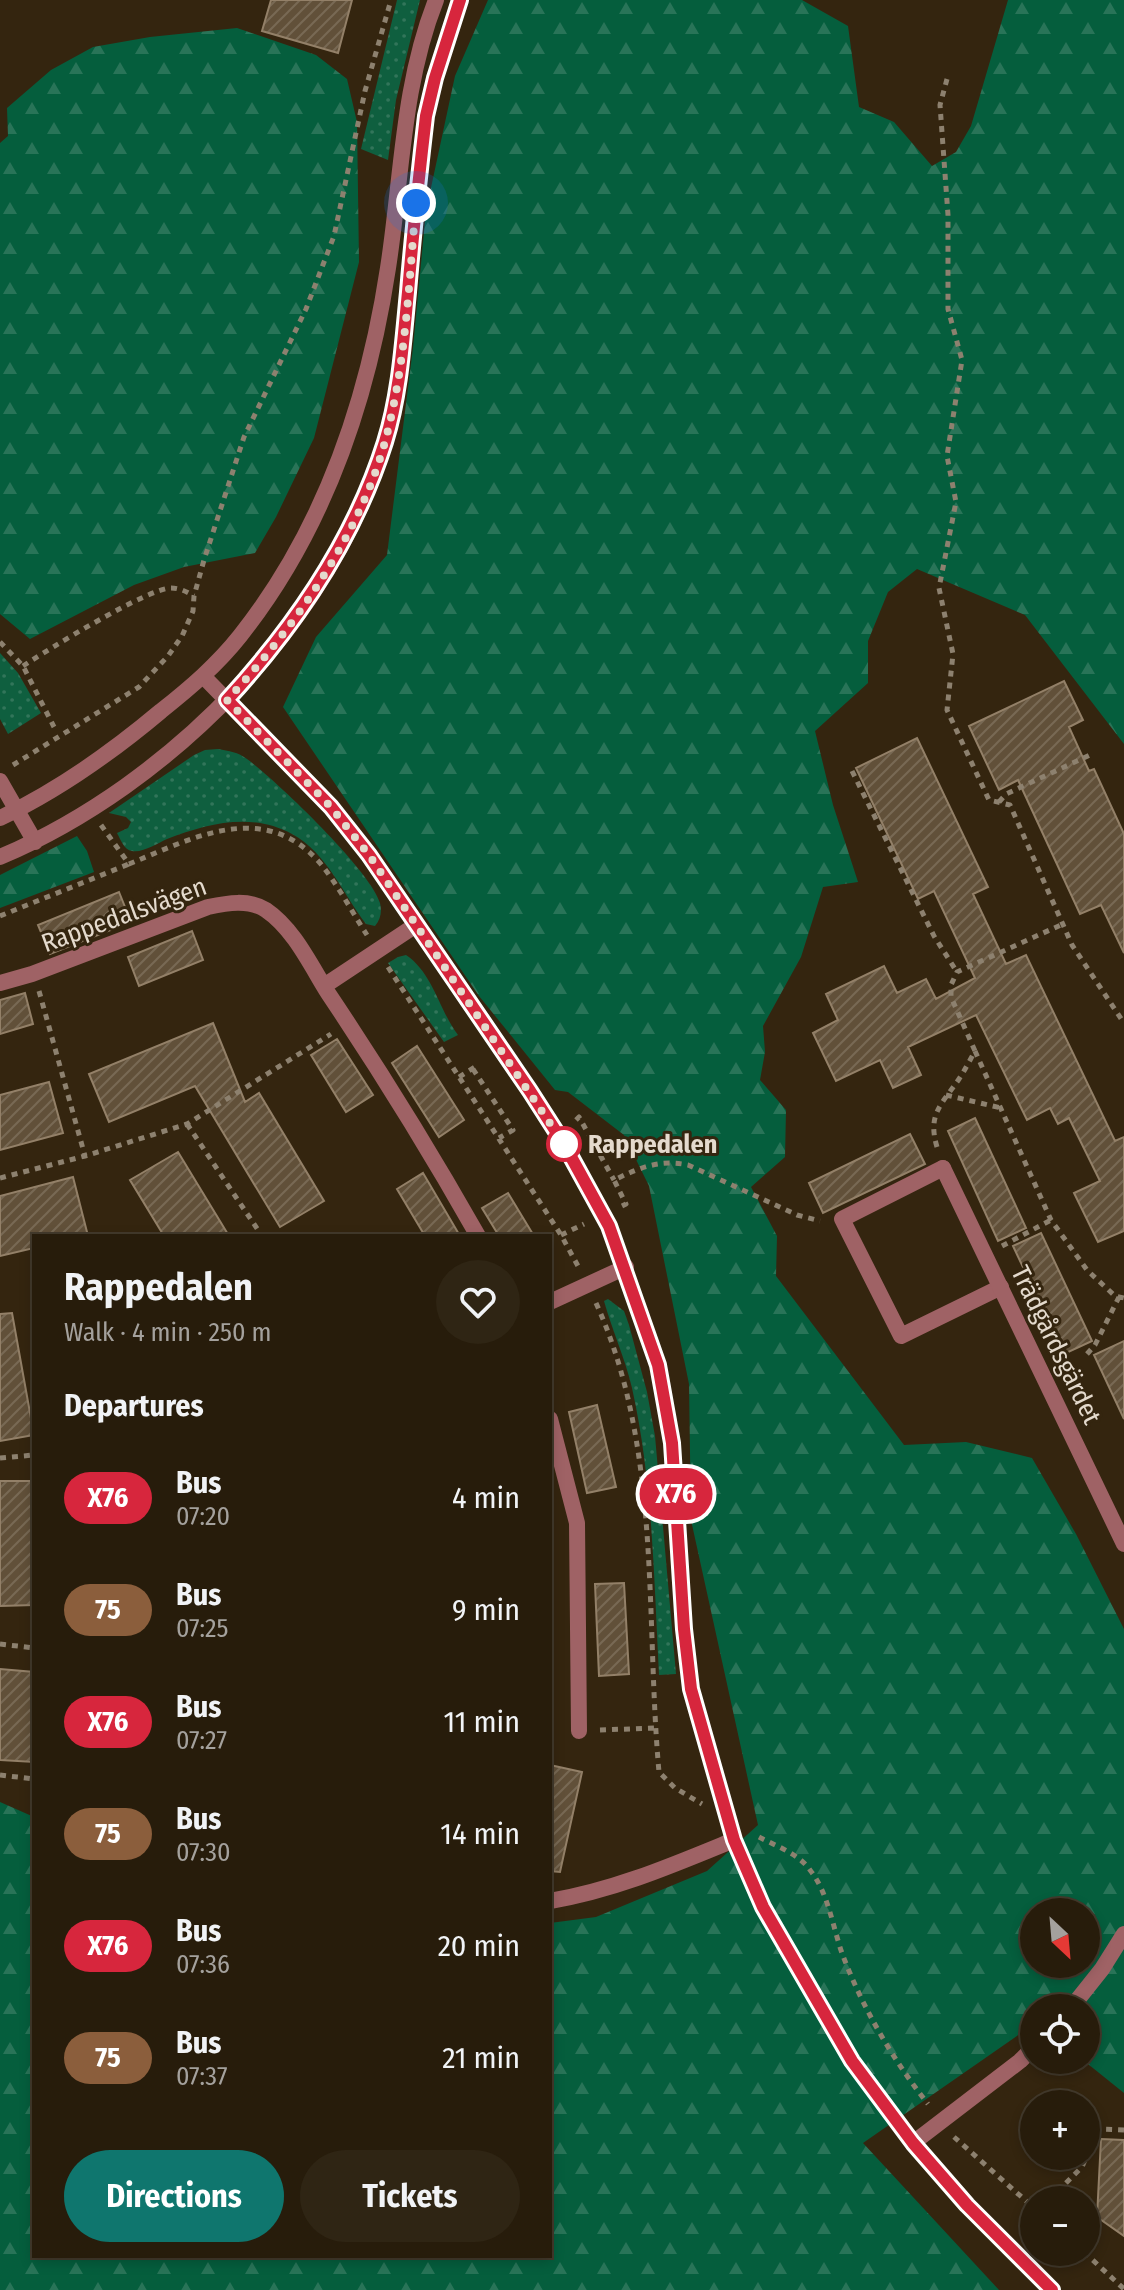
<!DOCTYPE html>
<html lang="en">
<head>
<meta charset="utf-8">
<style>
	:root { --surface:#271c0b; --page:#2f2514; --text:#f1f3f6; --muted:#a4a19d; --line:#433a2c; --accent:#0f766e }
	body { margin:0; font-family:"Fira Sans Condensed",sans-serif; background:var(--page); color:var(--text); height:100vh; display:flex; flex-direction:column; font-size:30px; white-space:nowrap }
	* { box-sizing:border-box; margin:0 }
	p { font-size:26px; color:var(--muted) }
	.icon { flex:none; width:44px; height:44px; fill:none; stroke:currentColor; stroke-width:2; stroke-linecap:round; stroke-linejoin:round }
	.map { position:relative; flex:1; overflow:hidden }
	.panel { position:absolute; left:32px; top:1234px; width:520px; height:1024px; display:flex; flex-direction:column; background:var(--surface); border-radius:0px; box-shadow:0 4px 12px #0003,0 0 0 2px var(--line) }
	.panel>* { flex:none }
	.badge { padding:0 16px; border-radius:26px; font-size:28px; line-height:52px }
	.needle { width:52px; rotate:154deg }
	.fabs { position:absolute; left:1020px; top:1898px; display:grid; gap:16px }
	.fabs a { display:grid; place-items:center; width:80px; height:80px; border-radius:50%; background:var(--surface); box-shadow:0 4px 12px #0003,0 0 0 2px var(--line); font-size:40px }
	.you { position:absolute; width:40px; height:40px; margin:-20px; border:6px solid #fff; border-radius:50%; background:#1a73e8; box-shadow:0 0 0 12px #1a73e833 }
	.map>.badge { position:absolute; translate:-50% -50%; box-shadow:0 0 0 4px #fff }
	h2 { padding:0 32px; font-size:30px; line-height:72px }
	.round { display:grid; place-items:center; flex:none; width:84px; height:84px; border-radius:42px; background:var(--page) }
	.overview { display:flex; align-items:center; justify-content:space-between; height:136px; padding:0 32px }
	h1 { font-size:38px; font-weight:700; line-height:60px }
	.action { display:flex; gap:16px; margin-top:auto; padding:16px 32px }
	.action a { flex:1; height:92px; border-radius:48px; background:var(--accent); color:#fff; font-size:32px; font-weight:700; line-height:92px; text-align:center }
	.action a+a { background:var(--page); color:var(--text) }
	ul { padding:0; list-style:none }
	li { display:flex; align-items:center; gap:24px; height:112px; padding:0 32px }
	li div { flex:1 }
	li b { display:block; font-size:30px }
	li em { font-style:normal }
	li .badge { min-width:88px; font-weight:700; text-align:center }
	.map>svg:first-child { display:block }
	.grass { fill:url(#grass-dots) }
	.forest { fill:url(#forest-firs); fill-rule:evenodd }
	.building { fill:url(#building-hatch); stroke:#938068; stroke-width:2 }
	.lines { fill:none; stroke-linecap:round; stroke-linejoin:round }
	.path { stroke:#8d816f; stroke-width:5; stroke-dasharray:6 6; stroke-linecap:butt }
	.service { stroke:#9f6265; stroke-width:16 }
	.minor { stroke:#9f6265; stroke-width:16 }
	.line-casing { stroke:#fff; stroke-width:18 }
	.line { stroke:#d7263d; stroke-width:12 }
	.walk { stroke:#e4dacd; stroke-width:8; stroke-dasharray:0 14.4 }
	.stop-dot { fill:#fff; stroke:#d7263d; stroke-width:4 }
	.labels { text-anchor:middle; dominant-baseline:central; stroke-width:6; stroke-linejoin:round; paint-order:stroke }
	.street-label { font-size:26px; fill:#e4dacd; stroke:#34250f }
	.stop-label { font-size:26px; font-weight:bold; fill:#e4dacd; stroke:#34250f; text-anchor:start }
</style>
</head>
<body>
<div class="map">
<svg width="1124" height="2290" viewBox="0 0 1124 2290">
	<defs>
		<pattern id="grass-dots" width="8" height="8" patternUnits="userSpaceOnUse" patternTransform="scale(2)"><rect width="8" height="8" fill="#0f5f3f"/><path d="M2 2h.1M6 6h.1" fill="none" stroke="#32755a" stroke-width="1.8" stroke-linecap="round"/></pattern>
		<pattern id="forest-firs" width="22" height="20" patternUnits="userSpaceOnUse" patternTransform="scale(2)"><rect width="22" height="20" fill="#055e3d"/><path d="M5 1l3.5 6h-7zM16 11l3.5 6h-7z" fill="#297458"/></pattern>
		<pattern id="building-hatch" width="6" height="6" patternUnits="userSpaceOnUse" patternTransform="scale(2)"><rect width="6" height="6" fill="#615039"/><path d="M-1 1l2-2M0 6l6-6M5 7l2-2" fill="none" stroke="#786954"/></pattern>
	</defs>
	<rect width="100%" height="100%" fill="#34250f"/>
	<!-- grass -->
	<path class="grass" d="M397 0H420L396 100 388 160 361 149Z
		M0 653 18 673 41 713 8 734 0 719Z
		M218 749C229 751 238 752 247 759 276 780 371 871 380 903 382 911 381 919 375 926L366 924C343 894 327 853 292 834 252 812 208 823 167 839 158 843 143 853 132 851 124 850 121 840 117 833L128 828 131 822 126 817 109 813 194 755 205 750Z
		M406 955C433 973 439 1010 458 1035L444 1042 388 963 398 957Z
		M608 1299 624 1311 629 1325 647 1392 655 1436 676 1674 659 1675C654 1580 653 1482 632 1388 625 1358 612 1330 604 1301Z"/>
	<!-- forest -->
	<path class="forest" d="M488 0H802L848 26 859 107 894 122 932 166 956 152 971 126 1008 0H1124V744L1025 615 917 569 888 592 868 641V683L815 731 833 805 858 882 823 887 801 957 763 1026 765 1052 760 1080 786 1110 785 1157 751 1187 777 1236 776 1276 904 1445 966 1442 1032 1458 1076 1534 1124 1629V2093L1083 2060H1086V2008H1034V2024L863 2143 999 2290H0V1802L34 1817V2256H550V1923L596 1917 707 1871 758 1825 691 1520 689 1384 649 1186 624 1135 568 1092 555 1090 479 996 283 707 316 637 387 555 413 348 426 211 455 76ZM1034 1912H1086V1964H1034Z
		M237 28 316 55 347 79 357 122 359 262 314 438 276 517 255 553 184 567 134 585 30 639 0 614V143L8 136 7 108 51 70 93 47 150 37Z
		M77 836 87 851 94 872 0 908V875Z"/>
	<!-- building -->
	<path class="building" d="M271 0H352L338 53 262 31Z
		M1064 681 1083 720 1069 727 1089 771 1094 769 1124 834V953L1101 905 1080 914 1018 780 999 790 969 726Z
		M917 738 988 887 973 894 1006 964 1026 955 1115 1141 1124 1137V1231L1098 1242 1074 1193 1100 1181 1069 1118 1058 1124 1050 1108 1027 1120 976 1015 908 1047 921 1075 893 1088 880 1060 836 1081 813 1033 838 1020 826 994 884 966 897 993 926 979 936 999 975 978 934 891 918 899 856 768Z
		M119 892 131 922 50 954 38 925Z
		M192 931 203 960 139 986 128 957Z
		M25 993 33 1024 0 1034V1000Z
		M213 1023 245 1102 259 1093 324 1201 280 1227 195 1086 109 1122 89 1074Z
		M337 1039 373 1095 346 1112 311 1055Z
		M417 1046 464 1120 439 1137 392 1063Z
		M49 1082 63 1133 0 1150V1095Z
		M975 1118 1026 1228 998 1241 948 1131Z
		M910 1134 925 1164 823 1213 809 1183Z
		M178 1152 229 1236H164L130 1180Z
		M423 1173 460 1236H425L397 1189Z
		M73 1177 88 1236H34V1248L0 1256V1196Z
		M508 1193 534 1236H499L482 1208Z
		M1041 1233 1092 1341 1064 1354 1013 1246Z
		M12 1313 34 1435 0 1441V1314Z
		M1124 1341V1419L1094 1355Z
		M597 1405 616 1487 587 1493 569 1412Z
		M0 1481H34V1605L0 1606Z
		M624 1583 629 1674 599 1676 595 1584Z
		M0 1669 34 1672V1762L0 1760Z
		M550 1765 582 1772 560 1872 550 1871Z
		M1101 2139 1124 2140V2236L1097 2217Z"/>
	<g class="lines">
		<!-- path -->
		<path class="path" d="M947 79 940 105 948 215V309L962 360 947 456 956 502 939 588 953 654 947 710 989 800 1010 805 1072 945 1124 1023
			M0 642 23 666 54 727
			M23 666C47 650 148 588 171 588 180 588 187 592 194 596
			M13 765 139 687 168 656 182 636 193 611 194 596 204 560 244 437 306 309 334 236 365 91 391 0
			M852 771 934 936 957 972
			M999 802 1006 794 1090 755
			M101 825 129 864C193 838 264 799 320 863 338 885 352 912 367 935
			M0 916 129 864
			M388 967 561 1235 578 1266
			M39 991 85 1156
			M975 1051 1051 1220 1087 1270 1115 1296 1124 1298
			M473 1069 513 1130 499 1138
			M459 1077 475 1067
			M946 1095 1001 1108
			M576 1120 579 1117 614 1180
			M187 1124 262 1236
			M937 1147C927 1114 942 1104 959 1079 965 1070 970 1060 975 1051L951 997V985L957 972 1063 924
			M0 1178 85 1156 187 1124 331 1034
			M622 1206 626 1204 614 1180C639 1168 659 1159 688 1165L797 1215 820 1221
			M561 1235 584 1224
			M1002 1246 1051 1220
			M596 1303C662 1448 645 1617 659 1772L675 1788 702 1804
			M1087 1354 1095 1345 1119 1297
			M0 1458 34 1455
			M0 1644 34 1648
			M600 1730 655 1728
			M0 1775 34 1779
			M759 1837C776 1846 799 1854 810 1870 830 1895 833 1932 845 1961 865 2012 894 2061 928 2104
			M954 2137 1034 2208
			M1049 2200 1082 2167 1098 2129 1124 2130
			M1084 2252 1124 2289"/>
		<!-- service -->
		<path class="service" d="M943 1168 842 1219 901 1336 1001 1287"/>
		<!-- minor -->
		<path class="minor" d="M204 677 331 807 369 855 530 1091 564 1144 609 1226 658 1365 672 1443 684 1629 691 1689 734 1840 763 1907 852 2061 913 2143 967 2205 1052 2290
			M0 781 35 842
			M0 818C59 790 111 753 161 711 190 688 217 665 240 636 324 530 368 400 388 268 402 178 402 86 436 0
			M0 857C171 784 331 622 385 441 400 391 404 337 409 285 414 229 419 172 426 116L435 78 460 0
			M0 983 32 974 208 907C227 903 249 899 266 910 294 929 311 966 328 993 381 1072 431 1153 478 1236
			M324 986 416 925
			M943 1168 1124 1544
			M550 1302 626 1267
			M550 1419 577 1523 579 1731
			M550 1901C615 1890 673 1865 734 1840
			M1071 2008 1102 1969 1124 1934
			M913 2143 1020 2061 1034 2047"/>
	</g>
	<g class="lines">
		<!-- line casing -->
		<g class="line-casing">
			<path id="line" d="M460 0 435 78 426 116C419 175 413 233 408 292 403 342 400 394 385 442 354 540 296 625 227 700L331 807 369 855 530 1091 564 1144 609 1226 658 1365 672 1443 684 1629 691 1689 734 1840 763 1907 852 2061 913 2143 967 2205 1052 2290"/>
		</g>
		<!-- line -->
		<use href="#line" class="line"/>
		<!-- walk -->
		<path class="walk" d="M416 203C409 281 406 362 386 438 361 534 294 628 227 700L331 807 369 855 564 1144"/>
	</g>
	<!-- markers -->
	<circle class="stop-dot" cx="564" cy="1144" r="16"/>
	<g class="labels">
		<!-- street labels -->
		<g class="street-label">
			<text transform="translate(124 915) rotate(-20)">Rappedalsvägen</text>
			<text transform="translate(1056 1345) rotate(64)">Trädgårdsgärdet</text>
		</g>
		<!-- stop labels -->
		<g class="stop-label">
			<text x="588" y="1144">Rappedalen</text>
		</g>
	</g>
</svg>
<div class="fabs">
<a><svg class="needle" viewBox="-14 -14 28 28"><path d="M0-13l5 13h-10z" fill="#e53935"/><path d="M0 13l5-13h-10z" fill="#a4a19d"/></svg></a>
<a><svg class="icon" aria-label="locate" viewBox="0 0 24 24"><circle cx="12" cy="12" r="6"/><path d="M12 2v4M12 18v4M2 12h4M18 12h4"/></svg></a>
<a>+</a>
<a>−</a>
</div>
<div class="you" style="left:416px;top:203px"></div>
<b class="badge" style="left:676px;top:1494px;background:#d7263d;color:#fff">X76</b>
<section class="panel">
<div class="overview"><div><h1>Rappedalen</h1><p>Walk · 4 min · 250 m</p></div><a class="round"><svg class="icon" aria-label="heart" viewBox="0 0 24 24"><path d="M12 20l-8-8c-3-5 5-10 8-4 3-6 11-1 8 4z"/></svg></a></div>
<h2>Departures</h2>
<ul>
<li><span class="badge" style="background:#d7263d;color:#fff">X76</span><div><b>Bus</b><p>07:20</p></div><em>4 min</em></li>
<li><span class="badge" style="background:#8b5e3c;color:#fff">75</span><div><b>Bus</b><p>07:25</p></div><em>9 min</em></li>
<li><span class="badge" style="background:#d7263d;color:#fff">X76</span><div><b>Bus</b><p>07:27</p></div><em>11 min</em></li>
<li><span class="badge" style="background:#8b5e3c;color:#fff">75</span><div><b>Bus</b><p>07:30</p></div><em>14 min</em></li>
<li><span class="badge" style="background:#d7263d;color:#fff">X76</span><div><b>Bus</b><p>07:36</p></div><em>20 min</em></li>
<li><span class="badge" style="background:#8b5e3c;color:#fff">75</span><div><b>Bus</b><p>07:37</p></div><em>21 min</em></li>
</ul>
<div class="action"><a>Directions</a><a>Tickets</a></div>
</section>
</div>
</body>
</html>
